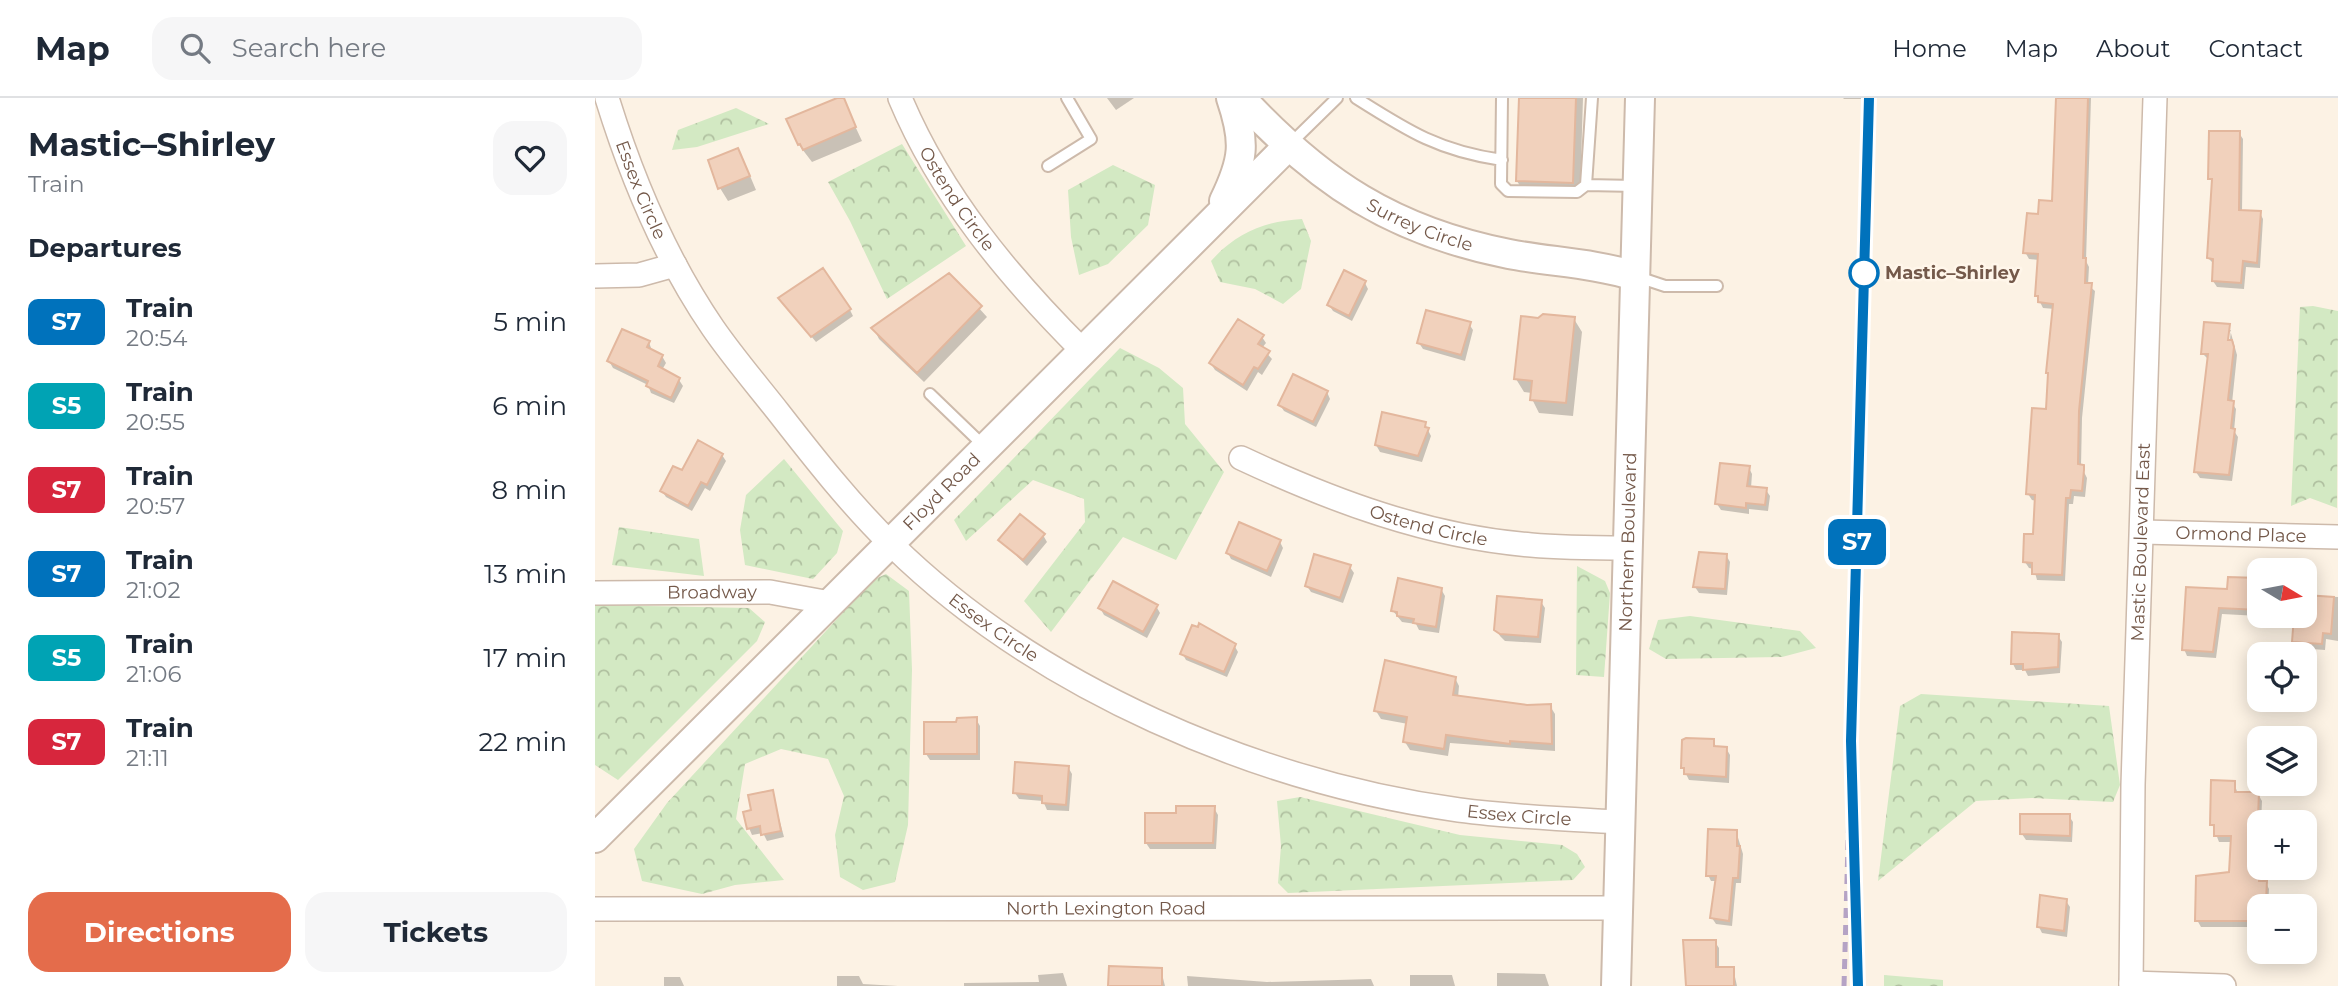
<!DOCTYPE html>
<html lang="en">
<head>
<meta charset="utf-8">
<style>
	:root { --surface:#fff; --page:#f6f6f7; --text:#1f2937; --muted:#747a83; --line:#e0e1e3; --accent:#e46c4b }
	body { margin:0; font-family:Montserrat,sans-serif; background:var(--page); color:var(--text); height:100vh; display:flex; flex-direction:column; font-size:26px; white-space:nowrap }
	* { box-sizing:border-box; margin:0 }
	p { font-size:23px; color:var(--muted) }
	.icon { flex:none; width:38px; height:38px; fill:none; stroke:currentColor; stroke-width:2; stroke-linecap:round; stroke-linejoin:round }
	.map { position:relative; flex:1; overflow:hidden }
	.sheet { display:flex; flex-direction:column; background:var(--surface); width:595px }
	.sheet>* { flex:none }
	.badge { padding:0 14px; border-radius:10px; font-size:24px; line-height:46px }
	.needle { width:46px; rotate:100deg }
	.buttons { position:absolute; left:1652px; top:460px; display:grid; gap:14px }
	.buttons a { display:grid; place-items:center; width:70px; height:70px; border-radius:14px; background:var(--surface); box-shadow:0 4px 18px #0003; font-size:35px }
	.map>.badge { position:absolute; translate:-50% -50%; box-shadow:0 0 0 4px #fff }
	h2 { padding:0 28px; font-size:26px; line-height:63px }
	.round { display:grid; place-items:center; flex:none; width:74px; height:74px; border-radius:21px; background:var(--page) }
	.overview { display:flex; align-items:center; justify-content:space-between; height:119px; padding:0 28px }
	h1 { font-size:33px; font-weight:700; line-height:52px }
	.action { display:flex; gap:14px; margin-top:auto; padding:14px 28px }
	.action a { flex:1; height:80px; border-radius:21px; background:var(--accent); color:#fff; font-size:28px; font-weight:700; line-height:80px; text-align:center }
	.action a+a { background:var(--page); color:var(--text) }
	ul { padding:0; list-style:none }
	li { display:flex; align-items:center; gap:21px; height:84px; padding:0 28px }
	li div { flex:1 }
	li b { display:block; font-size:26px }
	li em { font-style:normal }
	li .badge { min-width:77px; font-weight:700; text-align:center }
	header { display:flex; align-items:center; gap:42px; box-sizing:border-box; height:98px; padding:0 35px; background:var(--surface); border-bottom:2px solid var(--line) }
	header strong { font-size:33px }
	nav { display:flex; gap:38px; margin-inline-start:auto; font-size:24px }
	.search { width:490px; height:63px; background:var(--page); display:flex; align-items:center; gap:18px; box-sizing:border-box; padding:0 24px; border-radius:21px; color:var(--muted); font-size:26px }
	main { display:flex; flex:1; min-height:0 }
	.map>svg:first-child { display:block }
	.forest { fill:url(#forest-crowns) }
	.shadow { fill:#0003; fill-rule:evenodd }
	.building { fill:#f1d1bc; stroke:#e3b79d; stroke-width:2 }
	.lines { fill:none; stroke-linecap:round; stroke-linejoin:round }
	.service-casing { stroke:#cdbaab; stroke-width:14 }
	.minor-casing { stroke:#cdbaab; stroke-width:26 }
	.tertiary-casing { stroke:#cdbaab; stroke-width:32 }
	.service { stroke:#fff; stroke-width:10 }
	.minor { stroke:#fff; stroke-width:23 }
	.tertiary { stroke:#fff; stroke-width:28 }
	.rail { stroke:#b5a3c5; stroke-width:5; stroke-dasharray:10 7; stroke-linecap:butt }
	.line-casing { stroke:#fff; stroke-width:16 }
	.line { stroke:#0072bc; stroke-width:10 }
	.stop-dot { fill:#fff; stroke:#0072bc; stroke-width:3.5 }
	.labels { text-anchor:middle; dominant-baseline:central; stroke-width:5; stroke-linejoin:round; paint-order:stroke }
	.street-label { font-size:18px; fill:#74594a; stroke:#fff6ea }
	.stop-label { font-size:18px; font-weight:bold; fill:#74594a; stroke:#fff6ea; text-anchor:start }
</style>
</head>
<body>
<header>
<strong>Map</strong>
<div class="search"><svg class="icon" aria-label="search" viewBox="0 0 24 24"><circle cx="10" cy="10" r="6"/><path d="M15 15l6 6"/></svg>Search here</div>
<nav><a>Home</a><a>Map</a><a>About</a><a>Contact</a></nav>
</header>
<main>
<section class="sheet">
<div class="overview"><div><h1>Mastic–Shirley</h1><p>Train</p></div><a class="round"><svg class="icon" aria-label="heart" viewBox="0 0 24 24"><path d="M12 20l-8-8c-3-5 5-10 8-4 3-6 11-1 8 4z"/></svg></a></div>
<h2>Departures</h2>
<ul>
<li><span class="badge" style="background:#0072bc;color:#fff">S7</span><div><b>Train</b><p>20:54</p></div><em>5 min</em></li>
<li><span class="badge" style="background:#00a3b4;color:#fff">S5</span><div><b>Train</b><p>20:55</p></div><em>6 min</em></li>
<li><span class="badge" style="background:#d7263d;color:#fff">S7</span><div><b>Train</b><p>20:57</p></div><em>8 min</em></li>
<li><span class="badge" style="background:#0072bc;color:#fff">S7</span><div><b>Train</b><p>21:02</p></div><em>13 min</em></li>
<li><span class="badge" style="background:#00a3b4;color:#fff">S5</span><div><b>Train</b><p>21:06</p></div><em>17 min</em></li>
<li><span class="badge" style="background:#d7263d;color:#fff">S7</span><div><b>Train</b><p>21:11</p></div><em>22 min</em></li>
</ul>
<div class="action"><a>Directions</a><a>Tickets</a></div>
</section>
<div class="map">
<svg width="1743" height="888" viewBox="0 0 1743 888">
	<defs>
		<pattern id="forest-crowns" width="20" height="18" patternUnits="userSpaceOnUse" patternTransform="scale(1.75)"><rect width="20" height="18" fill="#d3e9c3"/><path d="M2 6a3 3 0 1 1 6 0M12 15a3 3 0 1 1 6 0" fill="none" stroke="#b0c0a0"/></pattern>
	</defs>
	<rect width="100%" height="100%" fill="#fcf2e4"/>
	<!-- forest -->
	<path class="forest" d="M141 10 174 26 102 49 77 52 83 32Z
		M307 46 371 148 292 201 255 123 233 84Z
		M518 67 560 87 553 127 513 166 484 177 476 139 473 92Z
		M707 121 716 143 706 191 688 206 660 191 625 184 616 163C641 135 670 123 707 121Z
		M1718 208 1743 213 1742 410 1715 400 1696 408 1705 209Z
		M525 250 564 270 588 290 590 326 629 374 581 462 528 439 456 534 429 503 490 424 489 401 438 382 371 443 359 422Z
		M189 361 248 433 242 455 218 481 150 467 145 432 151 397Z
		M24 429 104 441 109 478 17 467Z
		M982 468 1010 483 1015 495 1009 579 981 577Z
		M291 476 314 493 317 572 313 727 300 784 268 792 245 779 240 737 249 698 233 661 186 651 150 666 141 721 189 782 140 787 107 796 47 783 39 751 72 705 278 482Z
		M0 507 154 510 170 524 162 543 23 682 0 667Z
		M1095 518 1205 533 1221 550 1187 559 1071 561 1054 551 1063 522Z
		M1326 596 1514 608 1525 687 1518 704 1437 700 1381 703 1283 783 1305 608Z
		M705 699 865 737 967 747 982 756 990 769 978 782 693 795 683 785 686 748 682 703Z
		M1289 877 1348 882V888H1289Z"/>
	<!-- shadow -->
	<path class="shadow" d="M247 0 267 43 217 64 204 47 194 22Z
		M512 0H539L521 12Z
		M926 0H988L985 98 930 96 922 83Z
		M1248 0H1271V1H1249Z
		M1462 0H1496L1491 163 1494 169 1493 187 1500 193 1487 320 1486 368 1492 380 1490 399 1479 398 1478 406H1474L1470 483 1442 482 1439 471 1434 470 1430 464 1440 438 1442 403 1437 402 1433 396 1453 313V275L1460 211 1448 210 1442 198 1444 162 1434 161 1430 154 1444 117 1458 105Z
		M1644 35 1648 41 1647 114 1665 115 1668 121 1665 170 1651 169 1649 191 1622 189 1618 183 1620 167 1613 160 1618 86 1615 80Z
		M150 66 161 92 133 103 125 90Z
		M354 177 392 219 329 284 284 241 279 231Z
		M770 185 773 191 757 223 738 213 734 207Z
		M185 201 255 212 258 218 221 244Z
		M979 221 987 234 978 318 944 315 937 301V295L929 294 921 281Z
		M874 226 878 232 870 263 828 251 824 245Z
		M1634 228 1642 257 1637 305 1641 311 1639 333 1643 339 1637 383 1605 380 1601 374 1614 262 1607 255ZM1633 232H1636L1634 251H1631Z
		M667 239 671 245 667 250 677 261 667 277 663 274 652 293 620 272 616 266Z
		M54 244 57 253 67 258 71 265 67 272 84 282 88 288 79 305 56 295 53 287 18 270 14 263Z
		M732 294 735 301 721 329 689 313 685 307Z
		M830 326 836 338 827 364 785 354 781 347Z
		M127 357 131 363 115 393 110 390 97 413 71 399 67 393 88 375Z
		M1154 370 1157 376 1156 390 1171 392 1175 398 1173 413 1154 411V416L1126 412 1122 406Z
		M448 437 452 444 432 468 405 442Z
		M685 444 688 450 676 479 636 461 633 455Z
		M1131 457 1135 464 1132 497 1104 495 1100 489Z
		M755 469 759 475 748 505 716 494 712 488Z
		M1634 481 1664 482V518L1627 516 1621 560 1592 558 1589 551 1634 493Z
		M846 491 850 498 844 535 824 532 821 526 807 524 798 513Z
		M1710 498 1743 499V543L1731 541 1730 552 1703 550 1699 544 1700 519 1679 518H1710Z
		M946 504 950 510 946 545 910 543 905 538 901 531Z
		M561 508 565 515 552 540 509 517 505 510Z
		M1463 538 1467 544 1465 575 1433 578 1430 572H1421L1418 566Z
		M639 547 643 554 632 579 591 562 587 555Z
		M860 580 864 588 863 600 932 609 955 608 960 616V653L855 645 853 658 815 652 810 644 813 626 786 621 781 613Z
		M381 621 385 628V662H335L331 656 362 626Z
		M1118 643 1122 650H1131L1135 657 1134 685 1094 682 1088 670Z
		M473 669 477 676 474 713 452 712 448 703 424 701 420 695Z
		M1639 685 1643 696H1663L1667 703 1664 773 1667 784 1671 785 1674 791 1673 808H1664V829H1606L1602 822 1636 776 1637 744H1624L1617 726Z
		M1681 686H1704V697L1682 696Z
		M177 694 189 739 172 743 168 735 157 737 154 730 158 713Z
		M619 710 623 717 621 751H555L551 745 583 717Z
		M1474 718 1478 724 1477 744 1431 742 1427 736Z
		M1141 733 1148 756 1146 785H1141L1137 828 1121 826 1117 820 1122 783H1116L1113 777Z
		M1471 803 1475 809 1472 839 1447 835 1444 829Z
		M1120 844 1124 850V870H1138L1142 888H1092Z
		M566 872 570 888H515Z
		M468 875 472 888H369V885L444 884 443 877Z
		M902 875 950 876 954 888H902Z
		M815 877H857L860 888H815Z
		M242 878H264L268 886 303 888H242Z
		M592 878 672 884 776 881 779 888H593Z
		M69 879H85L89 888H69Z"/>
	<!-- building -->
	<path class="building" d="M242 0H249L261 29 208 52 205 46 203 47 191 21Z
		M924 0H981L978 85 921 83Z
		M1461 0H1493L1488 160H1491L1490 185H1497L1484 313 1483 366 1489 367V372L1487 393 1476 392 1475 400H1471L1467 477 1437 476V465L1428 464 1429 436H1438L1440 397 1431 396 1437 310 1451 311 1453 275H1451L1458 206 1443 204V198H1440L1443 156 1428 155 1432 115 1443 116 1444 102 1457 103Z
		M1614 33H1645L1644 112 1666 113 1662 165 1648 163 1646 185 1617 183 1618 161 1612 160 1617 81H1613Z
		M143 50 155 78 123 91 113 62Z
		M228 170 256 211 216 239 183 200Z
		M749 172 771 183 754 218 732 207Z
		M354 175 387 208 322 275 276 230Z
		M831 212 876 224 866 257 822 245Z
		M948 216 980 219 971 305 935 302 937 283 919 281 926 218 943 220Z
		M643 221 669 237 663 246 675 253 663 271 659 269 648 287 614 265Z
		M1609 224 1635 226 1633 242H1637L1639 249 1633 302 1639 303 1636 330 1640 331 1634 377 1599 374 1613 256H1606Z
		M27 231 55 243 52 249 68 257 63 268 85 280 76 300 51 288 53 283 12 263Z
		M698 276 733 293 718 324 683 307Z
		M787 314 831 324 830 329 834 330 823 358 780 347Z
		M103 342 128 356 112 387 106 384 93 408 65 393 78 368 87 372Z
		M1125 365 1155 368 1152 388 1172 390 1170 407 1151 405V410L1120 406Z
		M425 416 450 436 428 462 403 442Z
		M644 424 686 442 672 473 631 455Z
		M1104 454 1132 456 1130 491 1098 489Z
		M719 456 756 467 745 500 710 488Z
		M1633 479 1664 480V512L1624 510 1618 554 1587 552 1591 489 1632 491Z
		M803 480 847 490 841 529 818 525 819 521 802 518V514L796 513Z
		M518 483 563 507 548 534 503 510Z
		M1710 497 1739 499 1736 536 1728 535 1727 546 1697 544 1699 518H1710Z
		M902 498 947 502 943 539 905 536 899 532Z
		M604 525 641 546 629 574 585 556 597 527 603 529Z
		M1417 534 1464 536 1463 569 1428 572V566H1416Z
		M790 562 861 579 858 597 932 607 956 606 957 646 915 643V646L851 637 849 651 808 644 812 619 779 613Z
		M382 619V656H329V624H361L362 620Z
		M1091 640 1119 641V648L1132 649 1131 679 1089 676V670H1086L1087 642Z
		M420 664 474 668 471 707 447 705V698L418 695Z
		M1616 682 1640 683V694H1664L1661 769H1664V783H1672L1671 802 1668 808H1664V823H1600L1601 778 1634 774 1636 738H1619V727H1615Z
		M178 692 186 733 166 737 165 728 152 731 148 714 156 712 153 697Z
		M581 708H620L618 745H550V715H581Z
		M1425 716H1475V738L1425 736Z
		M1113 731 1142 732V748H1145L1143 780H1138L1134 823 1115 820 1121 778H1111Z
		M1445 797 1472 801 1469 833 1442 829Z
		M1088 842H1121V869H1139V888H1091Z
		M514 868 567 870V888H513Z"/>
	<g class="lines">
		<!-- service casing -->
		<g class="service-casing">
			<path id="service" d="M761 0C813 33 844 53 907 62
				M907 0 906 86 913 93 982 94 991 87 997 0
				M695 46 742 0
				M453 68 496 41 472 0
				M991 87 1041 88
				M1043 179 1070 188H1122
				M335 296 389 348"/>
		</g>
		<!-- minor casing -->
		<g class="minor-casing">
			<g id="minor">
				<path id="s1" d="M12 0C37 81 70 160 118 230 138 259 162 287 184 315 219 360 256 407 297 447 443 590 662 684 864 712 917 719 970 721 1024 724"/>
				<path id="s2" d="M305 0C346 98 414 179 488 253"/>
				<path d="M0 178 44 177 80 167"/>
				<path id="s3" d="M646 360C738 403 834 439 936 447 968 450 1000 450 1032 450"/>
				<path id="s4" d="M1548 434 1743 439"/>
				<path id="s5" d="M0 495 175 494 235 505"/>
				<path id="s6" d="M0 811 1022 810"/>
				<path d="M1536 885 1629 888"/>
				<path id="s7" d="M1536 888 1538 687 1560 0"/>
			</g>
		</g>
		<!-- tertiary casing -->
		<g class="tertiary-casing">
			<g id="tertiary">
				<path id="s8" d="M646 0C725 85 798 133 914 156 956 164 998 165 1040 178"/>
				<path d="M629 103C649 62 651 44 636 0"/>
				<path id="s9" d="M0 740 693 48"/>
				<path id="s10" d="M1021 888 1045 0"/>
			</g>
		</g>
		<!-- service -->
		<use href="#service" class="service"/>
		<!-- minor -->
		<use href="#minor" class="minor"/>
		<!-- tertiary -->
		<use href="#tertiary" class="tertiary"/>
		<!-- rail -->
		<path class="rail" d="M1261 818 1263 888
			M1249 888 1274 0"/>
	</g>
	<g class="lines">
		<!-- line casing -->
		<g class="line-casing">
			<path id="line" d="M1263 888 1256 643 1274 0"/>
		</g>
		<!-- line -->
		<use href="#line" class="line"/>
	</g>
	<!-- markers -->
	<circle class="stop-dot" cx="1269" cy="175" r="14"/>
	<g class="labels">
		<!-- street labels -->
		<g class="street-label">
			<text stroke="none"><textPath href="#s1" startOffset="98">Essex Circle</textPath></text>
			<text stroke="none"><textPath href="#s2" startOffset="116">Ostend Circle</textPath></text>
			<text stroke="none"><textPath href="#s8" startOffset="222">Surrey Circle</textPath></text>
			<text stroke="none"><textPath href="#s9" startOffset="490">Floyd Road</textPath></text>
			<text stroke="none"><textPath href="#s3" startOffset="200">Ostend Circle</textPath></text>
			<text stroke="none"><textPath href="#s4" startOffset="98">Ormond Place</textPath></text>
			<text stroke="none"><textPath href="#s10" startOffset="444">Northern Boulevard</textPath></text>
			<text stroke="none"><textPath href="#s7" startOffset="444">Mastic Boulevard East</textPath></text>
			<text stroke="none"><textPath href="#s5" startOffset="117">Broadway</textPath></text>
			<text stroke="none"><textPath href="#s1" startOffset="667">Essex Circle</textPath></text>
			<text stroke="none"><textPath href="#s1" startOffset="1232">Essex Circle</textPath></text>
			<text stroke="none"><textPath href="#s6" startOffset="511">North Lexington Road</textPath></text>
		</g>
		<!-- stop labels -->
		<g class="stop-label">
			<text x="1290" y="175">Mastic–Shirley</text>
		</g>
	</g>
</svg>
<div class="buttons">
<a><svg class="needle" viewBox="-14 -14 28 28"><path d="M0-13l5 13h-10z" fill="#e53935"/><path d="M0 13l5-13h-10z" fill="#747a83"/></svg></a>
<a><svg class="icon" aria-label="locate" viewBox="0 0 24 24"><circle cx="12" cy="12" r="6"/><path d="M12 2v4M12 18v4M2 12h4M18 12h4"/></svg></a>
<a><svg class="icon" aria-label="layers" viewBox="0 0 24 24"><path d="M12 4l9 5-9 5-9-5zM3 14l9 5 9-5"/></svg></a>
<a>+</a>
<a>−</a>
</div>
<b class="badge" style="left:1262px;top:444px;background:#0072bc;color:#fff">S7</b>
</div>
</main>
</body>
</html>
